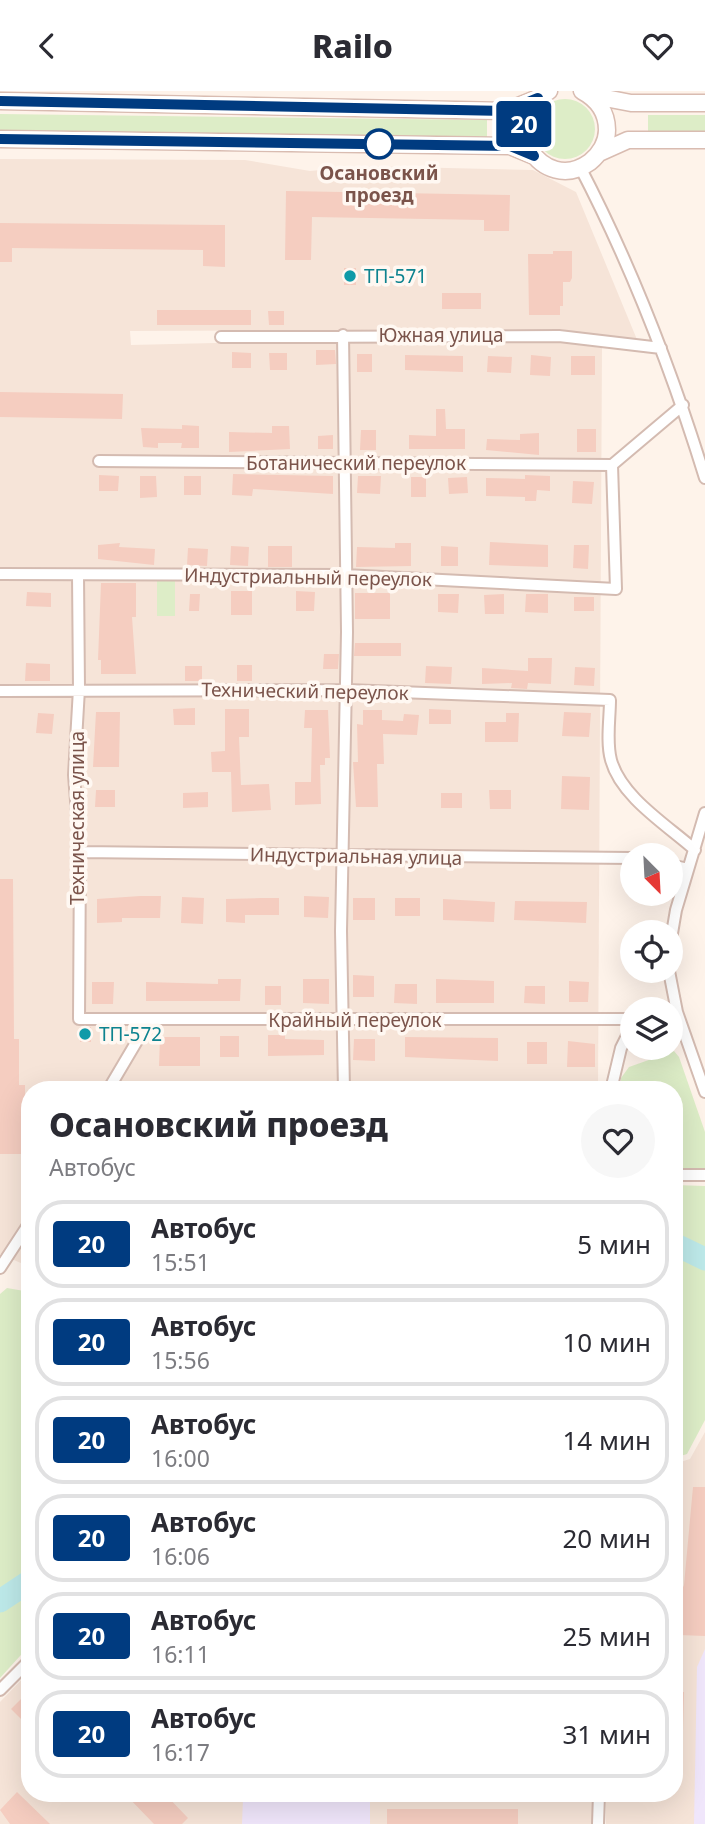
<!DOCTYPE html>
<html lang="ru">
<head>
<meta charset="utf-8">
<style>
	:root { --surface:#fff; --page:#f7f7f7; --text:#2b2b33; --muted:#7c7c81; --line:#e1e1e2 }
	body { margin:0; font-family:"Noto Sans",sans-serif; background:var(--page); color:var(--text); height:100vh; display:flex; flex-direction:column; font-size:26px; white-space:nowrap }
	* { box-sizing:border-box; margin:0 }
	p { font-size:23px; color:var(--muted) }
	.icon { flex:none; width:38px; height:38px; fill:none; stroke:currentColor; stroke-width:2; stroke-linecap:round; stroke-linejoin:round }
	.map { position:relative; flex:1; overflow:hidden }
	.side { position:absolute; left:21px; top:990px; width:662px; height:721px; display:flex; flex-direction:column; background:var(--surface); border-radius:28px; box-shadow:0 7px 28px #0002 }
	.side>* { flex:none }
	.badge { padding:0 14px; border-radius:5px; font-size:24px; line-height:46px }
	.needle { width:46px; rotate:156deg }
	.controls { position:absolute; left:620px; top:752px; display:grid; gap:14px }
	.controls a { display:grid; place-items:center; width:63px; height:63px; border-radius:50%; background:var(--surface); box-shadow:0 7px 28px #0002; font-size:35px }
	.map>.badge { position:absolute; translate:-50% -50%; box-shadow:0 0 0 4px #fff }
	.round { display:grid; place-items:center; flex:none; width:74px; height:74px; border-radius:37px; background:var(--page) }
	.overview { display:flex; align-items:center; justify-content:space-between; height:119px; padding:0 28px }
	h1 { font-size:33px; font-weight:800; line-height:52px }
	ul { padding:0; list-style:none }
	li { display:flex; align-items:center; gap:21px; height:88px; margin:0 14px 10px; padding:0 14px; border:4px solid var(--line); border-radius:28px }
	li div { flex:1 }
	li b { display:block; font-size:26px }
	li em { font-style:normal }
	li .badge { min-width:77px; font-weight:700; text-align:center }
	header { display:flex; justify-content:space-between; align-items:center; height:91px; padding:0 28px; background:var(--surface); font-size:32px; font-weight:800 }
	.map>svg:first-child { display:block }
	.residential { fill:#f6e4d8 }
	.education { fill:#f0e6fb }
	.green { fill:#ddedc7 }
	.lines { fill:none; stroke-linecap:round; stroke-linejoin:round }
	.river { stroke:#bde9e9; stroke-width:23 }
	.building { fill:#f5cdc0 }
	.street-casing { stroke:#d4bbb1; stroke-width:14 }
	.secondary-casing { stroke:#d9bcb1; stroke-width:19 }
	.street { stroke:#fff; stroke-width:10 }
	.secondary { stroke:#fff; stroke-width:16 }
	.line-casing { stroke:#fff; stroke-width:16 }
	.line { stroke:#003b80; stroke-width:10 }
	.stop-dot { fill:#fff; stroke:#003b80; stroke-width:3.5 }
	.culture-dot { fill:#0f9aa8; stroke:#fff8f2; stroke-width:2.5 }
	.labels { text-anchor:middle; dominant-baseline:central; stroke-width:7; stroke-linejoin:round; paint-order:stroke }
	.stop-label { font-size:19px; font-weight:bold; fill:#7b544b; stroke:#fff8f2 }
	.culture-label { font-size:19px; fill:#0d838f; stroke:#fff8f2; text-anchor:start }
	.street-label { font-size:19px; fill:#7b544b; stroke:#fff8f2 }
</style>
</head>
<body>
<header><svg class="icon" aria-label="back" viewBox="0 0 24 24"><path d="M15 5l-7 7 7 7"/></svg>Railo<svg class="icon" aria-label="heart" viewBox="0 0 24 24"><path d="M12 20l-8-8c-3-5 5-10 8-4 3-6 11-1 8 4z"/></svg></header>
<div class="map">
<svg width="705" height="1733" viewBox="0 0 705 1733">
	<rect width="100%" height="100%" fill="#fef3ea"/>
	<!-- residential -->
	<path class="residential" d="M0 68 245 69 310 80 363 75 533 79 576 101 638 251 559 238 130 240 131 254 347 249 558 251 602 257 598 999H30V1176L0 1163Z
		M705 1341V1733H606V1703H674V1373L690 1368Z
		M30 1580V1703H593V1733H0V1611Z"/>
	<!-- education -->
	<path class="education" d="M705 1558V1733H694L697 1576Z
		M243 1707 370 1708V1733H242Z"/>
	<!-- green -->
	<path class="green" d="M535 38a30 30 0 1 1 60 0a30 30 0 1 1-60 0Z
		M0 23 487 29V48L0 42Z
		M648 24H705V41H648Z
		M157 490H175V525H157Z
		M674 960 679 966 705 1041V1078L674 1077V999H620L621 987 629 976Z
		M674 1094 705 1095V1329L687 1363 674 1367Z
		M7 1197 30 1201V1554L0 1587V1203Z"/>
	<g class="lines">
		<!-- river -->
		<path class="river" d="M674 1153 705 1168
			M0 1510 30 1490"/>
	</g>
	<!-- building -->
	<path class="building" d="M286 100 510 104 509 140H484V129L312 126 311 169H285Z
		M0 132 225 134V176L203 175V159L12 157V171H0Z
		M553 160H572V187L570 191H563V215H560V224H529L528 163H553Z
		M344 177H356V194H344Z
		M442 202H481V218H442Z
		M157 219H251V234H157Z
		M268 220H284V234H269Z
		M316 259H335L336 273 316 274Z
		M232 261 251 262V277H232Z
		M269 262H287V279H270Z
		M357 263H372V281H357Z
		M405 264 463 265V281L405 279Z
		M531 264 551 266 550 285 530 284Z
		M488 265 512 266 511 282 487 281Z
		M571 265H595V284H571Z
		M0 301 123 303 122 328 0 326Z
		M436 318H445L446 338H465V358H409V344L436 345Z
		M182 334 199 335V357H181L182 352H158V357L143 356 141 337 182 338Z
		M272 335H289L290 358 229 361V341L272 342Z
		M577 338H596V361H577Z
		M361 339H376V359H360Z
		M539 342V364L486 359 487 348 520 349V343Z
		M333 344V358H318V345Z
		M233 383 333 385V403L253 398 252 405 232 404Z
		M99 384 119 385 118 400H99Z
		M525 384 550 385V400L537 399 536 410H525V406L486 405V387L525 388Z
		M140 385H156L157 406 140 407Z
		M184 385H201V404H184Z
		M358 385H381L380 403 357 402Z
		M411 386H426V406H411Z
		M467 386 468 402 449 403 448 387Z
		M573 390 594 391 592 413 572 412Z
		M490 451 548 454V476L489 474Z
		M120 452 119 456 155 458 154 474 98 468V454Z
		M395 452H411V475L356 476 357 456 395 457Z
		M574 454H589L588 478 573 477Z
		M231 455 249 456 248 475 230 474Z
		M268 455H292V476H268Z
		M441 455 458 456V475H441Z
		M188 457 208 458 207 475 187 474Z
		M101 492H136V526H132L136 583H101V569H98Z
		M231 500H252V524H231Z
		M296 500 315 501 314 520H296Z
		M27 501 51 502V516L26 515Z
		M355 502H390V528H355Z
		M190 503H200L199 520H189Z
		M438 503H459L458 522 438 521Z
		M504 503V523H485L484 504Z
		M526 503H548V522L525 521Z
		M574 506H594V520H574Z
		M355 552H401V565H354Z
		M324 563H339L338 578H323Z
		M528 567H552L551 593 528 592 527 598 511 597 512 592 482 593V577L528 580Z
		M26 572 50 573V590H25Z
		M237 574H252V590H237Z
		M185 575H202V590H185Z
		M426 575 452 576 451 593 425 592Z
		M575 576 595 577 594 595 574 594Z
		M195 617V634H174L173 618Z
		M225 618H249V646H239L241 694 269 693 271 719 232 721 231 681H212L211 661 225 660Z
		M429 618 451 619V633H429Z
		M305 619H328L330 667H325V674H320L321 713 295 714V691H311L312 637H304Z
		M363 619H382V629L403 630 404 623 419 624 417 644 383 643 384 673H377L378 716H356L353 671H358L357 633 363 634Z
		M96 621H120L119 676H93Z
		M564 621 591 622 589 646 562 645Z
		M38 622 54 623 52 643 36 642Z
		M506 622H519L518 651H485V631H506Z
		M562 685 590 686 589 719 561 718Z
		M96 699H115V716H95Z
		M489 699H511V718H490Z
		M208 701V716L183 717V702Z
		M441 702H462V717H441Z
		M0 788H13L14 948H19V994H25V1006H30V1063H0Z
		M140 805H161L160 827H122V831L97 832V808Z
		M304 805 329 806 328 827 304 826Z
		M182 806 204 807 203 833 181 832Z
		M261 807H279V824H245V832L226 831V808Z
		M353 807H375V829H353Z
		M395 807H420V825H395Z
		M443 808 495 811 494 831 443 829Z
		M515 810 587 811 586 832 514 829Z
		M353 884 374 885V906H353Z
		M218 888H241L240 910H146V891L218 893Z
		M303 888H329V913L303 912Z
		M436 888 494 890V912H436Z
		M569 890 589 891 588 911H569Z
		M92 891H114L113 913H92Z
		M395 893H417V913L394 912Z
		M265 895H281V914H265Z
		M525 895H545V913L524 912Z
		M80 936H91V951H80Z
		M268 944H285V948L324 949V964L268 965Z
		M220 945H239V966H220Z
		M160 946H200V975H159Z
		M405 946 498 947V970L405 966Z
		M354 948H375V970L353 969Z
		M568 950 595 953V976H567Z
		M527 951H547V973H527Z
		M693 1396H705V1545L679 1544 681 1501 684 1494Z
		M30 1599V1637L11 1618Z
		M674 1601H684L683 1640 674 1639Z
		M17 1701 50 1733H10L0 1719Z
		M125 1703H165L188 1727 182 1733H154Z
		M387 1718H518V1733H387Z"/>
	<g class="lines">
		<!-- street casing -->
		<g class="street-casing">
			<path id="street" d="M580 76C632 176 672 280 705 387
				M343 244 347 541 341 840 344 999
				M221 246 559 245 661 257
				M99 370 612 374
				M0 483 345 484 616 498 612 374 683 314
				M78 484 79 598 74 684 80 761 79 928H632
				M0 600 347 599 610 609C610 627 606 651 611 669 621 706 667 734 695 759
				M80 761 632 767
				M670 774 688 778
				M670 854 676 819 705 722
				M669 880 677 921 705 1001
				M108 999 150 928
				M611 999 621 957 632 935
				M674 1084H705
				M0 1177 30 1131
				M0 1599 30 1569
				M598 1733 599 1703"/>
		</g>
		<!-- secondary casing -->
		<g class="secondary-casing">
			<path id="secondary" d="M549 0C493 28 542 106 590 71 600 63 607 51 607 39 607 21 597 8 582 0
				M589 4 631 12H705
				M0 10 506 20 538 7
				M0 48 510 55 534 65
				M599 62 628 49H705"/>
		</g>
		<!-- street -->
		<use href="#street" class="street"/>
		<!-- secondary -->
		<use href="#secondary" class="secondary"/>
	</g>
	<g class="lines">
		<!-- line casing -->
		<g class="line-casing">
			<path id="line" d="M0 10 506 20 538 7C522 24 520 46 534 65L510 55 0 48"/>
		</g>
		<!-- line -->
		<use href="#line" class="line"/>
	</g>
	<!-- markers -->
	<circle class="stop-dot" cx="379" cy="53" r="14"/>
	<g class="culture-dot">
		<circle cx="350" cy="185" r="7"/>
		<circle cx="85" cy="943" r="7"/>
	</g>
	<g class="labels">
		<!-- stop labels -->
		<g class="stop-label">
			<text x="379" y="82">Осановский<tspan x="379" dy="22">проезд</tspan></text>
		</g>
		<!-- culture labels -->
		<g class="culture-label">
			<text x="364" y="185">ТП-571</text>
			<text x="99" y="943">ТП-572</text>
		</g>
		<!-- street labels -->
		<g class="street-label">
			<text x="441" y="244">Южная улица</text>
			<text x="356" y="372">Ботанический переулок</text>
			<text transform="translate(308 486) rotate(1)">Индустриальный переулок</text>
			<text transform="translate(305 600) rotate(1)">Технический переулок</text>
			<text transform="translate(77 727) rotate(-90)">Техническая улица</text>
			<text transform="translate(356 765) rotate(1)">Индустриальная улица</text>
			<text x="355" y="929">Крайный переулок</text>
		</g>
	</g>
</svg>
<div class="controls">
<a><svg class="needle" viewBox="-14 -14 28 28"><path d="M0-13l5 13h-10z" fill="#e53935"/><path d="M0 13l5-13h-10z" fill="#7c7c81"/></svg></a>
<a><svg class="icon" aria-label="locate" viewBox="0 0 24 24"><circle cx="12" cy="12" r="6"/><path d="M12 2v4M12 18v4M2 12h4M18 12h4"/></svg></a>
<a><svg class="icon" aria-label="layers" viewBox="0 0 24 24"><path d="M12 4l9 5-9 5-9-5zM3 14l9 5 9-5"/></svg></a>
</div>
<b class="badge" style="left:524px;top:33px;background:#003b80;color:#fff">20</b>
<section class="side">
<div class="overview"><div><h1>Осановский проезд</h1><p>Автобус</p></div><a class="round"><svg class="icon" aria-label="heart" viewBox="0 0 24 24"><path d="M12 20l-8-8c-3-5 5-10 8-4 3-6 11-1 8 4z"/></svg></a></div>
<ul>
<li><span class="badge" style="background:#003b80;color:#fff">20</span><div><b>Автобус</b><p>15:51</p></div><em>5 мин</em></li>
<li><span class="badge" style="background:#003b80;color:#fff">20</span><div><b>Автобус</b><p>15:56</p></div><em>10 мин</em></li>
<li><span class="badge" style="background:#003b80;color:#fff">20</span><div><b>Автобус</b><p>16:00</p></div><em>14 мин</em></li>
<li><span class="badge" style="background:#003b80;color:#fff">20</span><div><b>Автобус</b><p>16:06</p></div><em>20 мин</em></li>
<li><span class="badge" style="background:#003b80;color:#fff">20</span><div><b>Автобус</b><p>16:11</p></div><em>25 мин</em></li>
<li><span class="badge" style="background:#003b80;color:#fff">20</span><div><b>Автобус</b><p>16:17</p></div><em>31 мин</em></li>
</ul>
</section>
</div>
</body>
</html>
